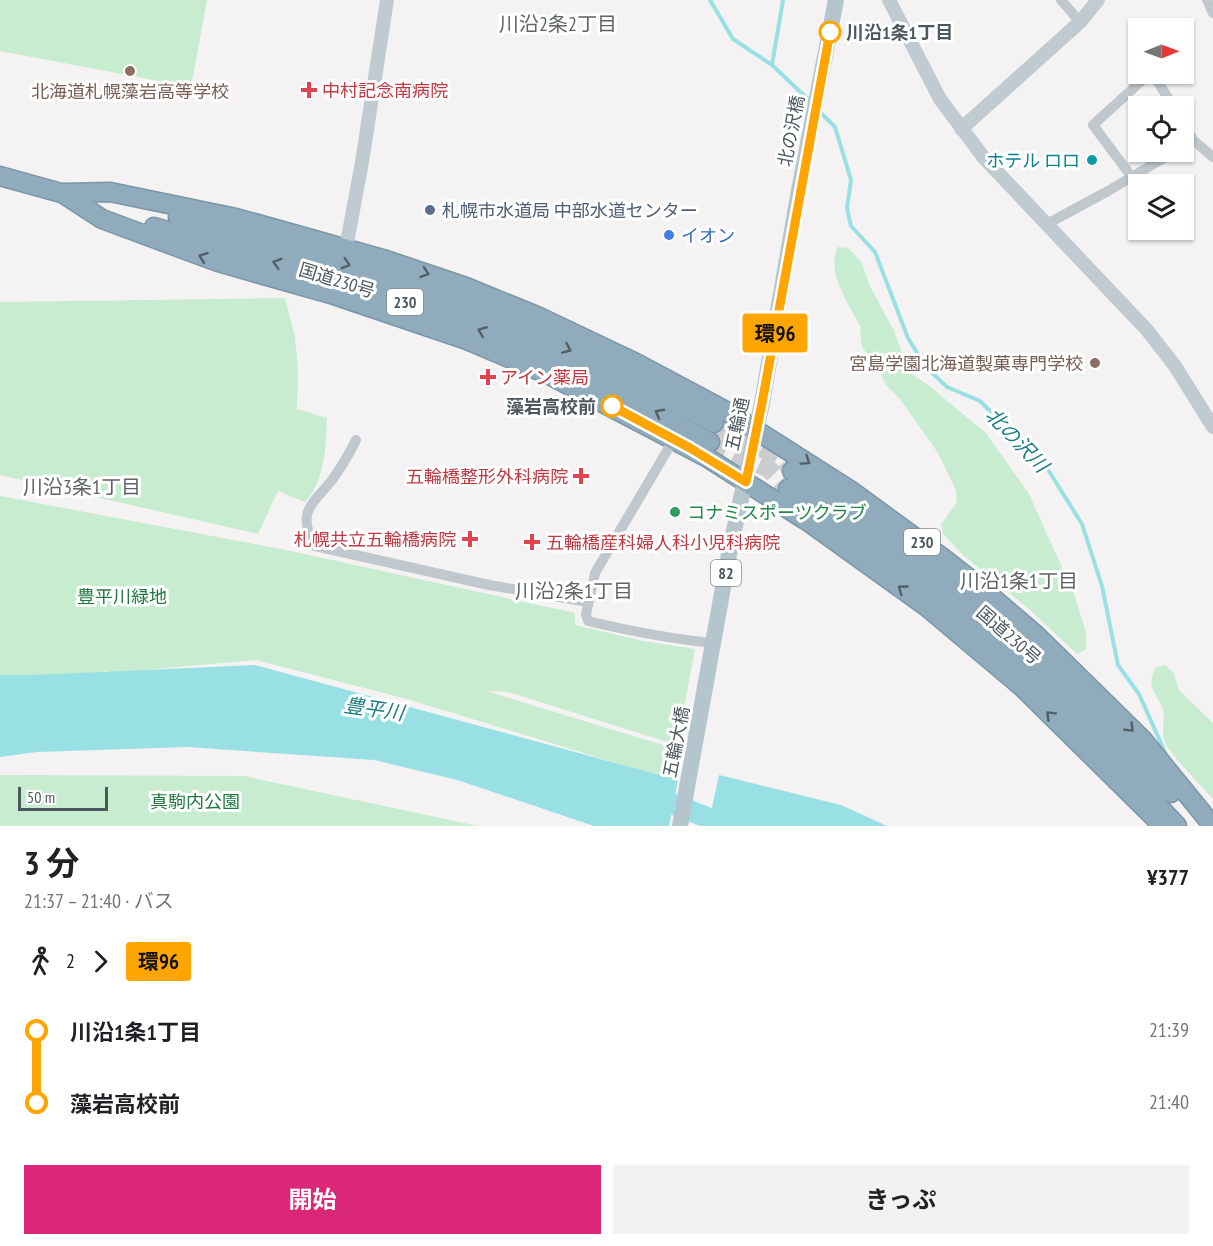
<!DOCTYPE html>
<html lang="ja">
<head>
<meta charset="utf-8">
<style>
	:root { --surface:#fff; --page:#f2f2f2; --text:#202124; --muted:#757577; --accent:#db2777 }
	body { margin:0; font-family:"PT Sans Narrow","Noto Sans JP",sans-serif; background:var(--page); color:var(--text); height:100vh; display:flex; flex-direction:column; font-size:22px; white-space:nowrap }
	* { box-sizing:border-box; margin:0 }
	p { font-size:20px; color:var(--muted) }
	.icon { flex:none; width:33px; height:33px; fill:none; stroke:currentColor; stroke-width:2; stroke-linecap:round; stroke-linejoin:round }
	.map { position:relative; height:826px; overflow:hidden }
	.drawer { display:flex; flex-direction:column; background:var(--surface); flex:1 }
	.drawer>* { flex:none }
	.badge { padding:0 12px; border-radius:4px; font-size:21px; line-height:39px }
	.needle { width:39px; rotate:89deg }
	.fabs { position:absolute; left:1128px; top:18px; display:grid; gap:12px }
	.fabs a { display:grid; place-items:center; width:66px; height:66px; border-radius:0px; background:var(--surface); box-shadow:0 2px 4px #0004; font-size:30px }
	.scale { position:absolute; left:18px; bottom:15px; width:90px; box-sizing:border-box; padding-left:6px; border:3px solid #4c585e; border-top:0; font-size:16px; line-height:21px; white-space:nowrap; color:#4c585e; -webkit-text-stroke:4px #fff; paint-order:stroke }
	.map>.badge { position:absolute; translate:-50% -50%; box-shadow:0 0 0 3px #fff }
	.legs { display:flex; align-items:center; gap:9px; height:66px; padding:0 24px; font-size:20px }
	.legs p { margin-inline-start:auto }
	.overview { display:flex; align-items:center; justify-content:space-between; height:102px; padding:0 24px }
	h1 { font-size:33px; font-weight:700; line-height:45px }
	.cta { display:flex; gap:12px; margin-top:auto; padding:12px 24px }
	.cta a { flex:1; height:69px; border-radius:0px; background:var(--accent); color:#fff; font-size:24px; font-weight:700; line-height:69px; text-align:center }
	.cta a+a { background:var(--page); color:var(--text) }
	ul { padding:0 24px; list-style:none }
	li { display:flex; align-items:center; gap:21px; height:72px; font-size:22px }
	li i { display:grid; place-items:center; width:9px; height:100%; margin:0 8px; background:currentColor }
	li i::after { content:''; width:15px; height:15px; margin:-8px; border:4px solid; border-radius:50%; background:var(--surface) }
	li p { margin-inline-start:auto }
	li:first-child i { background:linear-gradient(#0000 50%,currentColor 0) }
	li:last-child i { background:linear-gradient(currentColor 50%,#0000 0) }
	.map>svg:first-child { display:block }
	.green { fill:#c7eccf }
	.water { fill:#99e0e4 }
	.lines { fill:none; stroke-linecap:round; stroke-linejoin:round }
	.stream { stroke:#99e0e4; stroke-width:4 }
	.river { stroke:#99e0e4; stroke-width:21 }
	.highway-tunnel { stroke:#caccce; stroke-width:18; stroke-dasharray:18 9; stroke-linecap:butt }
	.highway-casing { stroke:#7b97a7; stroke-width:21 }
	.street { stroke:#c0c8cd; stroke-width:10 }
	.secondary { stroke:#c0cbd1; stroke-width:14 }
	.primary { stroke:#b5c5cd; stroke-width:16 }
	.highway { stroke:#90abbb; stroke-width:18 }
	.oneway { stroke:#536067 }
	.line-1-casing { stroke:#fff; stroke-width:14 }
	.line-1 { stroke:#ffa500; stroke-width:9 }
	.stop-1-dot { fill:#fff; stroke:#ffa500; stroke-width:3 }
	.education-dot { fill:#8d6e63; stroke:#fff; stroke-width:2 }
	.health-dot { fill:#e0444e; stroke:#fff; stroke-width:2 }
	.culture-dot { fill:#0f9aa8; stroke:#fff; stroke-width:2 }
	.service-dot { fill:#5c6f8a; stroke:#fff; stroke-width:2 }
	.shop-dot { fill:#3f7fe0; stroke:#fff; stroke-width:2 }
	.leisure-dot { fill:#2e9e5b; stroke:#fff; stroke-width:2 }
	.labels { text-anchor:middle; dominant-baseline:central; stroke-width:6; stroke-linejoin:round; paint-order:stroke }
	.shield { fill:#fff; stroke:#828a8e; stroke-width:1.5 }
	.shield-label { font-size:16px; font-weight:bold; fill:#4c585e }
	.stop-label { font-size:18px; font-weight:bold; fill:#4c585e; stroke:#fff; text-anchor:start }
	.health-label { font-size:18px; fill:#be3a42; stroke:#fff; text-anchor:start }
	.education-label { font-size:18px; fill:#785e54; stroke:#fff }
	.street-label { font-size:18px; fill:#4c585e; stroke:#fff }
	.culture-label { font-size:18px; fill:#0d838f; stroke:#fff; text-anchor:end }
	.service-label { font-size:18px; fill:#4e5e75; stroke:#fff; text-anchor:start }
	.shop-label { font-size:18px; fill:#366cbe; stroke:#fff; text-anchor:start }
	.leisure-label { font-size:18px; fill:#27864d; stroke:#fff; text-anchor:start }
	.park-label { font-size:18px; fill:#227940; stroke:#fff }
	.neighbourhood-label { font-size:20px; fill:#5f6466; stroke:#fff }
	.water-label { font-size:20px; font-style:italic; fill:#1a7e83; stroke:#fff }
</style>
</head>
<body>
<div class="map">
<svg width="1213" height="826" viewBox="0 0 1213 826">
	<rect width="100%" height="100%" fill="#f4f2f3"/>
	<!-- green -->
	<path class="green" d="M0 0H207L191 87 0 51Z
		M838 247 848 248 861 261 870 286 894 331 910 373 928 385 986 433 1029 494 1074 594 1086 632V649L1077 654 1029 609 964 556 943 534 941 525 957 502 956 490 938 453 900 399 886 385 877 367 862 347 860 333 861 328C850 305 825 272 838 247Z
		M285 298 295 337 298 371 297 409 327 418C326 446 325 481 305 502L278 491 258 534 0 475V302Z
		M0 496 286 550 575 613V625L643 641 695 649 677 745 508 692 486 691 679 750 672 780 407 699 256 660 110 673 106 671 0 696Z
		M1165 665 1173 672 1179 690 1213 723V799C1202 786 1171 756 1165 742 1160 730 1166 721 1163 710 1156 691 1145 687 1156 667Z
		M0 775 244 776 478 826H0Z"/>
	<!-- water -->
	<path class="water" d="M255 665 678 780 669 826H594L457 780 374 760 187 747 37 752 0 757V675H34Z
		M719 775 841 805 887 826H708Z"/>
	<g class="lines">
		<!-- stream -->
		<path class="stream" d="M710 0 733 39 772 65 811 102
			M772 65 783 0
			M820 112 835 127 851 180 847 208 851 226 875 252 908 338 925 366 947 387 980 401 1047 468 1082 524 1102 586 1118 665 1139 694 1168 759"/>
		<!-- river -->
		<path class="river" d="M665 801 729 826"/>
		<!-- highway-tunnel -->
		<path class="highway-tunnel" d="M714 423 784 460 792 471
			M710 442 769 469 788 489"/>
		<!-- highway casing -->
		<g class="highway-casing">
			<path id="highway" d="M0 176 72 196
				M62 193 110 192 236 218 383 259 466 287 537 316 636 363 726 411 850 490 943 558 980 587 1036 635 1142 739 1213 826
				M62 193 102 219 218 262 334 295 467 340 549 375 706 457 810 523 927 607 1021 686 1163 826
				M178 217C272 243 367 267 458 302 546 336 631 378 714 423
				M154 227C250 255 348 279 442 315 535 351 624 393 710 442
				M792 471C858 515 923 561 984 612 1050 668 1111 730 1171 793
				M788 489C876 547 960 610 1037 682 1086 728 1131 777 1177 826"/>
		</g>
		<!-- street -->
		<path class="street" d="M1061 0 1080 22
			M1207 0 1213 13
			M1153 74 1173 106
			M1184 124 1193 140
			M1184 146 1193 140 1213 157
			M1131 176 1093 125 1149 74
			M1047 224 1108 191 1174 152
			M674 439 595 573 586 614 588 621C630 631 671 639 714 643
			M356 440C349 454 341 468 332 480 312 505 296 512 315 546L489 585 588 602"/>
		<!-- secondary -->
		<path class="secondary" d="M889 0 940 99 984 158 1147 330 1175 366 1213 427
			M961 129 1080 22 1098 0
			M346 248 362 162 387 0"/>
		<!-- primary -->
		<path class="primary" d="M680 826 730 549 762 403 799 190 836 0"/>
		<!-- highway -->
		<use href="#highway" class="highway"/>
	</g>
	<!-- one-way arrows -->
	<defs><path id="oneway-chevron" d="M-2-3.5L2.5 0L-2 3.5" fill="none" stroke-width="1.6" stroke-linecap="round" stroke-linejoin="round" transform="scale(1.5)"/></defs>
	<g class="oneway">
		<use href="#oneway-chevron" transform="translate(203 257) rotate(-160)"/>
		<use href="#oneway-chevron" transform="translate(277 263) rotate(-164)"/>
		<use href="#oneway-chevron" transform="translate(346 264) rotate(17)"/>
		<use href="#oneway-chevron" transform="translate(425 273) rotate(19)"/>
		<use href="#oneway-chevron" transform="translate(482 331) rotate(-158)"/>
		<use href="#oneway-chevron" transform="translate(567 349) rotate(24)"/>
		<use href="#oneway-chevron" transform="translate(659 413) rotate(-152)"/>
		<use href="#oneway-chevron" transform="translate(806 461) rotate(34)"/>
		<use href="#oneway-chevron" transform="translate(902 589) rotate(-144)"/>
		<use href="#oneway-chevron" transform="translate(1050 715) rotate(-135)"/>
		<use href="#oneway-chevron" transform="translate(1130 728) rotate(45)"/>
	</g>
	<g class="lines">
		<!-- line-1 casing -->
		<g class="line-1-casing">
			<path id="line-1" d="M612 406 690 448 746 482 762 403 830 32"/>
		</g>
		<!-- line-1 -->
		<use href="#line-1" class="line-1"/>
	</g>
	<!-- markers -->
	<g class="stop-1-dot">
		<circle cx="830" cy="32" r="10"/>
		<circle cx="612" cy="406" r="10"/>
	</g>
	<g class="education-dot">
		<circle cx="130" cy="71" r="6"/>
		<circle cx="1095" cy="363" r="6"/>
	</g>
	<g class="health-dot">
		<path d="M306 81h6v6h6v6h-6v6h-6v-6h-6v-6h6z"/>
		<path d="M485 368h6v6h6v6h-6v6h-6v-6h-6v-6h6z"/>
		<path d="M578 467h6v6h6v6h-6v6h-6v-6h-6v-6h6z"/>
		<path d="M467 530h6v6h6v6h-6v6h-6v-6h-6v-6h6z"/>
		<path d="M529 533h6v6h6v6h-6v6h-6v-6h-6v-6h6z"/>
	</g>
	<circle class="culture-dot" cx="1092" cy="160" r="6"/>
	<circle class="service-dot" cx="430" cy="210" r="6"/>
	<circle class="shop-dot" cx="669" cy="235" r="6"/>
	<circle class="leisure-dot" cx="675" cy="512" r="6"/>
	<g class="labels">
		<!-- shield labels -->
		<g class="shield">
			<rect x="387" y="289" width="36" height="26" rx="4.5"/>
			<rect x="904" y="529" width="36" height="26" rx="4.5"/>
			<rect x="711" y="560" width="30" height="26" rx="4.5"/>
		</g>
		<g class="shield-label">
			<text x="405" y="302">230</text>
			<text x="922" y="542">230</text>
			<text x="726" y="573">82</text>
		</g>
		<!-- stop labels -->
		<g class="stop-label">
			<text x="846" y="32">川沿1条1丁目</text>
			<text x="596" y="406" text-anchor="end">藻岩高校前</text>
		</g>
		<!-- health labels -->
		<g class="health-label">
			<text x="322" y="90">中村記念南病院</text>
			<text x="500" y="377">アイン薬局</text>
			<text x="568" y="476" text-anchor="end">五輪橋整形外科病院</text>
			<text x="456" y="539" text-anchor="end">札幌共立五輪橋病院</text>
			<text x="546" y="542">五輪橋産科婦人科小児科病院</text>
		</g>
		<!-- education labels -->
		<g class="education-label">
			<text x="130" y="91">北海道札幌藻岩高等学校</text>
			<text x="1083" y="363" text-anchor="end">宮島学園北海道製菓専門学校</text>
		</g>
		<!-- street labels -->
		<g class="street-label">
			<text transform="translate(791 131) rotate(-79)">北の沢橋</text>
			<text transform="translate(337 280) rotate(17)">国道230号</text>
			<text transform="translate(737 424) rotate(-78)">五輪通</text>
			<text transform="translate(1009 635) rotate(41)">国道230号</text>
			<text transform="translate(676 742) rotate(-79)">五輪大橋</text>
		</g>
		<!-- culture labels -->
		<g class="culture-label">
			<text x="1080" y="160">ホテル ロロ</text>
		</g>
		<!-- service labels -->
		<g class="service-label">
			<text x="442" y="210">札幌市水道局 中部水道センター</text>
		</g>
		<!-- shop labels -->
		<g class="shop-label">
			<text x="681" y="235">イオン</text>
		</g>
		<!-- leisure labels -->
		<g class="leisure-label">
			<text x="687" y="512">コナミスポーツクラブ</text>
		</g>
		<!-- park labels -->
		<g class="park-label">
			<text x="122" y="596">豊平川緑地</text>
			<text x="195" y="801">真駒内公園</text>
		</g>
		<!-- neighbourhood labels -->
		<g class="neighbourhood-label">
			<text x="558" y="24">川沿2条2丁目</text>
			<text x="82" y="487">川沿3条1丁目</text>
			<text x="1019" y="581">川沿1条1丁目</text>
			<text x="574" y="591">川沿2条1丁目</text>
		</g>
		<!-- water labels -->
		<g class="water-label">
			<text transform="translate(1017 440) rotate(46)">北の沢川</text>
			<text transform="translate(374 709) rotate(8)">豊平川</text>
		</g>
	</g>
</svg>
<div class="fabs">
<a><svg class="needle" viewBox="-14 -14 28 28"><path d="M0-13l5 13h-10z" fill="#e53935"/><path d="M0 13l5-13h-10z" fill="#757577"/></svg></a>
<a><svg class="icon" aria-label="locate" viewBox="0 0 24 24"><circle cx="12" cy="12" r="6"/><path d="M12 2v4M12 18v4M2 12h4M18 12h4"/></svg></a>
<a><svg class="icon" aria-label="layers" viewBox="0 0 24 24"><path d="M12 4l9 5-9 5-9-5zM3 14l9 5 9-5"/></svg></a>
</div>
<div class="scale">50 m</div>
<b class="badge" style="left:775px;top:333px;background:#ffa500;color:#111">環96</b>
</div>
<section class="drawer">
<div class="overview"><div><h1>3 分</h1><p>21:37 – 21:40 · バス</p></div><b>¥377</b></div>
<div class="legs"><svg class="icon" aria-label="walk" viewBox="0 0 24 24"><circle cx="13" cy="4" r="2"/><path d="M13 8l-2 6 4 7M11 14l-3 7M7 12l3-4h3l4 4"/></svg>2<svg class="icon" aria-label="forward" viewBox="0 0 24 24"><path d="M9 5l7 7-7 7"/></svg><b class="badge" style="background:#ffa500;color:#111">環96</b></div>
<ul>
<li><i style="color:#ffa500"></i><b>川沿1条1丁目</b><p>21:39</p></li>
<li><i style="color:#ffa500"></i><b>藻岩高校前</b><p>21:40</p></li>
</ul>
<div class="cta"><a>開始</a><a>きっぷ</a></div>
</section>
</body>
</html>
